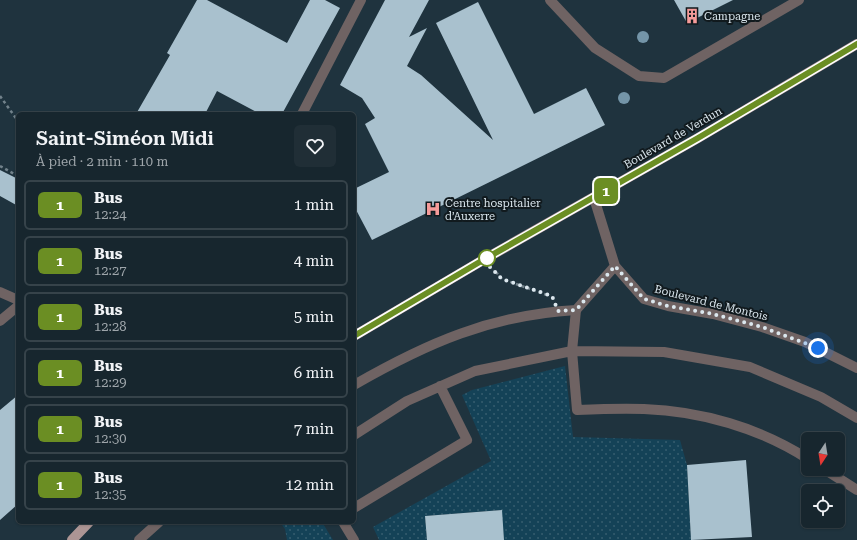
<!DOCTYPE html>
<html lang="fr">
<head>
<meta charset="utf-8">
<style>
	:root { --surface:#17262e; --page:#202e36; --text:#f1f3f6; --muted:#9ea5aa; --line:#36434a }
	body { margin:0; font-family:"Roboto Serif",serif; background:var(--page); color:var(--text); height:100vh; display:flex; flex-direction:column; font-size:15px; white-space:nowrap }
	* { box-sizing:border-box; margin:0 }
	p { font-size:13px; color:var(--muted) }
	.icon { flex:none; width:22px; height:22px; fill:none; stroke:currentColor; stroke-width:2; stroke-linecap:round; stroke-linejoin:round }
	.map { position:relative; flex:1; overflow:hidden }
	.side { position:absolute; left:16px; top:112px; width:340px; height:412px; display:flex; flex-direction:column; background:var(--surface); border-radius:6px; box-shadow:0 1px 3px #0004,0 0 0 1px var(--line) }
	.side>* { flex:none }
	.badge { padding:0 8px; border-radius:6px; font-size:14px; line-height:26px }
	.needle { width:26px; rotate:192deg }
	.tools { position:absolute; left:801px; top:432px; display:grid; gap:8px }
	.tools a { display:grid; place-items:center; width:44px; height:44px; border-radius:6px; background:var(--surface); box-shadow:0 1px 3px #0004,0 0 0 1px var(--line); font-size:20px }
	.you { position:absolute; width:20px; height:20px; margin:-10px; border:3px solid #fff; border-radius:50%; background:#1a73e8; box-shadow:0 0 0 6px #1a73e833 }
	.map>.badge { position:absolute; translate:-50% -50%; box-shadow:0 0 0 2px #fff }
	.round { display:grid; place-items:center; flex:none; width:42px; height:42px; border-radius:6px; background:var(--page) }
	.overview { display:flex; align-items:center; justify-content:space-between; height:68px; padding:0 20px }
	h1 { font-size:19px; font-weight:600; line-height:30px }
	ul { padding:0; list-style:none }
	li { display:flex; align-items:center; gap:12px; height:50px; margin:0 8px 6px; padding:0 12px; border:2px solid var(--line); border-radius:6px }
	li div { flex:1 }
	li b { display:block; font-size:15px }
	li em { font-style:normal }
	li .badge { min-width:44px; font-weight:700; text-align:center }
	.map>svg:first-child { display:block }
	.grass { fill:url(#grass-dots) }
	.building { fill:#a9c1ce }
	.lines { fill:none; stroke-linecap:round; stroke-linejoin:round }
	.path { stroke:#72828b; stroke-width:2.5; stroke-dasharray:3 3; stroke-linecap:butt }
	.service { stroke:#6f6363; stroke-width:10 }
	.minor { stroke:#6f6363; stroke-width:10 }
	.primary { stroke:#ac9594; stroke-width:10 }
	.tree { fill:#7495a8 }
	.line-casing { stroke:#fff; stroke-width:9 }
	.line { stroke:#6b8e23; stroke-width:6 }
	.walk { stroke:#dbe7ee; stroke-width:4; stroke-dasharray:0 7.2 }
	.stop-dot { fill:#fff; stroke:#6b8e23; stroke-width:2 }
	.labels { text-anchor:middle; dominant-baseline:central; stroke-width:4; stroke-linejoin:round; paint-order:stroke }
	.poi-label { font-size:11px; fill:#dbe7ee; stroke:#111a1e; text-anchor:start }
	.street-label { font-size:11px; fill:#dbe7ee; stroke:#111a1e }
</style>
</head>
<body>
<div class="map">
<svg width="857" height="540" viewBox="0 0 857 540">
	<defs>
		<pattern id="grass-dots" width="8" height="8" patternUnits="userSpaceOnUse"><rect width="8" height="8" fill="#144257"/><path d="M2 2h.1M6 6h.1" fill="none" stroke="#365d6f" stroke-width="1.8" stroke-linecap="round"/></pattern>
	</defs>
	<rect width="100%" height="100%" fill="#1f333e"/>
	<!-- grass -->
	<path class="grass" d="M565 366 573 437 680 440 687 465 691 540H504L501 510 425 516 427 540H379L373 527 491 461 462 395 472 390Z
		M280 522H322L333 540H287L285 529Z"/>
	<!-- building -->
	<path class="building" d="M197 0H207L287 43 310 0H325L340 8 282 114H260L217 91 205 114H136L170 55 167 53Z
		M385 0H429L409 37 427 28 407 66 421 75 493 140 436 23 478 2 534 114 586 88 605 125 372 240 354 206V189L389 172 365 124 375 118 362 98 340 85Z
		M674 0H733L687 23Z
		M0 170 18 179V206L0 196Z
		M18 395V504L0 520V410Z
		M746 460 752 537 691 540 687 465Z
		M502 510 504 540H427L425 516Z"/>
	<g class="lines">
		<!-- path -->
		<path class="path" d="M0 96 18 121
			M0 166 18 176
			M496 272 502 279 547 295"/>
		<!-- service -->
		<path class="service" d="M550 0 595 48 639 76 664 78 799 0
			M302 114 361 0
			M0 292 18 300
			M576 310 572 351 577 410C599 409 621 408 644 409 701 411 760 428 808 459
			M0 321 18 306
			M354 435 407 401 475 371 572 351 664 352 750 367 821 397 857 418
			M824 469 857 490
			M354 508 467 440 440 386"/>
		<!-- minor -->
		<path class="minor" d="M594 198 615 266 644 299 668 306 713 314 762 327 805 342 857 368
			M354 385C427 343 491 315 576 310L615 266
			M343 522 354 540
			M139 540 159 522"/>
		<!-- primary -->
		<path class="primary" d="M354 336 483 260 698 138 857 44
			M72 540 89 522"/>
	</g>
	<!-- trees -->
	<g class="tree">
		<circle cx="643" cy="37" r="6"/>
		<circle cx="624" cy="98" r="6"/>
	</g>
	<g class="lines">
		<!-- line casing -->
		<g class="line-casing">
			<path id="line" d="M354 336 483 260 698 138 857 44"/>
		</g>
		<!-- line -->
		<use href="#line" class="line"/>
		<!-- walk -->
		<path class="walk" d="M487 258 483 260 502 279 552 296 558 311 576 310 615 266 644 299 668 306 713 314 762 327 818 348"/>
	</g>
	<!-- icons -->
	<defs>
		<g id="building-bare" transform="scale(1.2)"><path d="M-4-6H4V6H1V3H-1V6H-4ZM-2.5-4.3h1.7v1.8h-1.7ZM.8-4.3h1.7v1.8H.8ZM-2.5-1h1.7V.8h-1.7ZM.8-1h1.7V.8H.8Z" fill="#f59b9a" stroke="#111a1e" stroke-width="2.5" paint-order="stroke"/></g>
		<g id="hospital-bare" transform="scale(1.2)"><path d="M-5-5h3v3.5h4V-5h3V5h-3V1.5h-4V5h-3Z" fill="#f59b9a" stroke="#111a1e" stroke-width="2.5" paint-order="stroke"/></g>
	</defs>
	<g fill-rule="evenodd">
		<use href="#building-bare" x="692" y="16"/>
		<use href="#hospital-bare" x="433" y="209"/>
	</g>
	<!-- markers -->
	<circle class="stop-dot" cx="487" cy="258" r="8"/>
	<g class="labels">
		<!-- poi labels -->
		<g class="poi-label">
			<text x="704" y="16">Campagne</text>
			<text x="445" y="203">Centre hospitalier<tspan x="445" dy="13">d’Auxerre</tspan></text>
		</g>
		<!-- street labels -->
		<g class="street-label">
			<text transform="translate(673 138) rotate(-30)">Boulevard de Verdun</text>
			<text transform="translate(711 303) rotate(14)">Boulevard de Montois</text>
		</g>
	</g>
</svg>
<div class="tools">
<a><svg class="needle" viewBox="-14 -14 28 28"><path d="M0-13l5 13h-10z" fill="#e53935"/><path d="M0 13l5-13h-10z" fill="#9ea5aa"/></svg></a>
<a><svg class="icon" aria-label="locate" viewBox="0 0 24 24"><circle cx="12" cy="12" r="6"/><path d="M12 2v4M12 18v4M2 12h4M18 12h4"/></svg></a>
</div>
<div class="you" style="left:818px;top:348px"></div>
<b class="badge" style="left:606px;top:191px;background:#6b8e23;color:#fff">1</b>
<section class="side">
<div class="overview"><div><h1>Saint-Siméon Midi</h1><p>À pied · 2 min · 110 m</p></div><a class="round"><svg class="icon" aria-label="heart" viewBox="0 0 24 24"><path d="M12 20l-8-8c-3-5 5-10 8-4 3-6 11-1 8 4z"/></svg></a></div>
<ul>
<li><span class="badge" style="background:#6b8e23;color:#fff">1</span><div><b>Bus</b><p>12:24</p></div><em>1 min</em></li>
<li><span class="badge" style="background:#6b8e23;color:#fff">1</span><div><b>Bus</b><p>12:27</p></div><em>4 min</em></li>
<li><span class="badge" style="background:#6b8e23;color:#fff">1</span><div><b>Bus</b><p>12:28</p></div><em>5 min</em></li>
<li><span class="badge" style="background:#6b8e23;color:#fff">1</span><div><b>Bus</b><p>12:29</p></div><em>6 min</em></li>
<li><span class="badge" style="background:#6b8e23;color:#fff">1</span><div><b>Bus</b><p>12:30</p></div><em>7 min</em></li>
<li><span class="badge" style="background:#6b8e23;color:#fff">1</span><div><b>Bus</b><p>12:35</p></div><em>12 min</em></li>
</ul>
</section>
</div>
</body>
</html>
